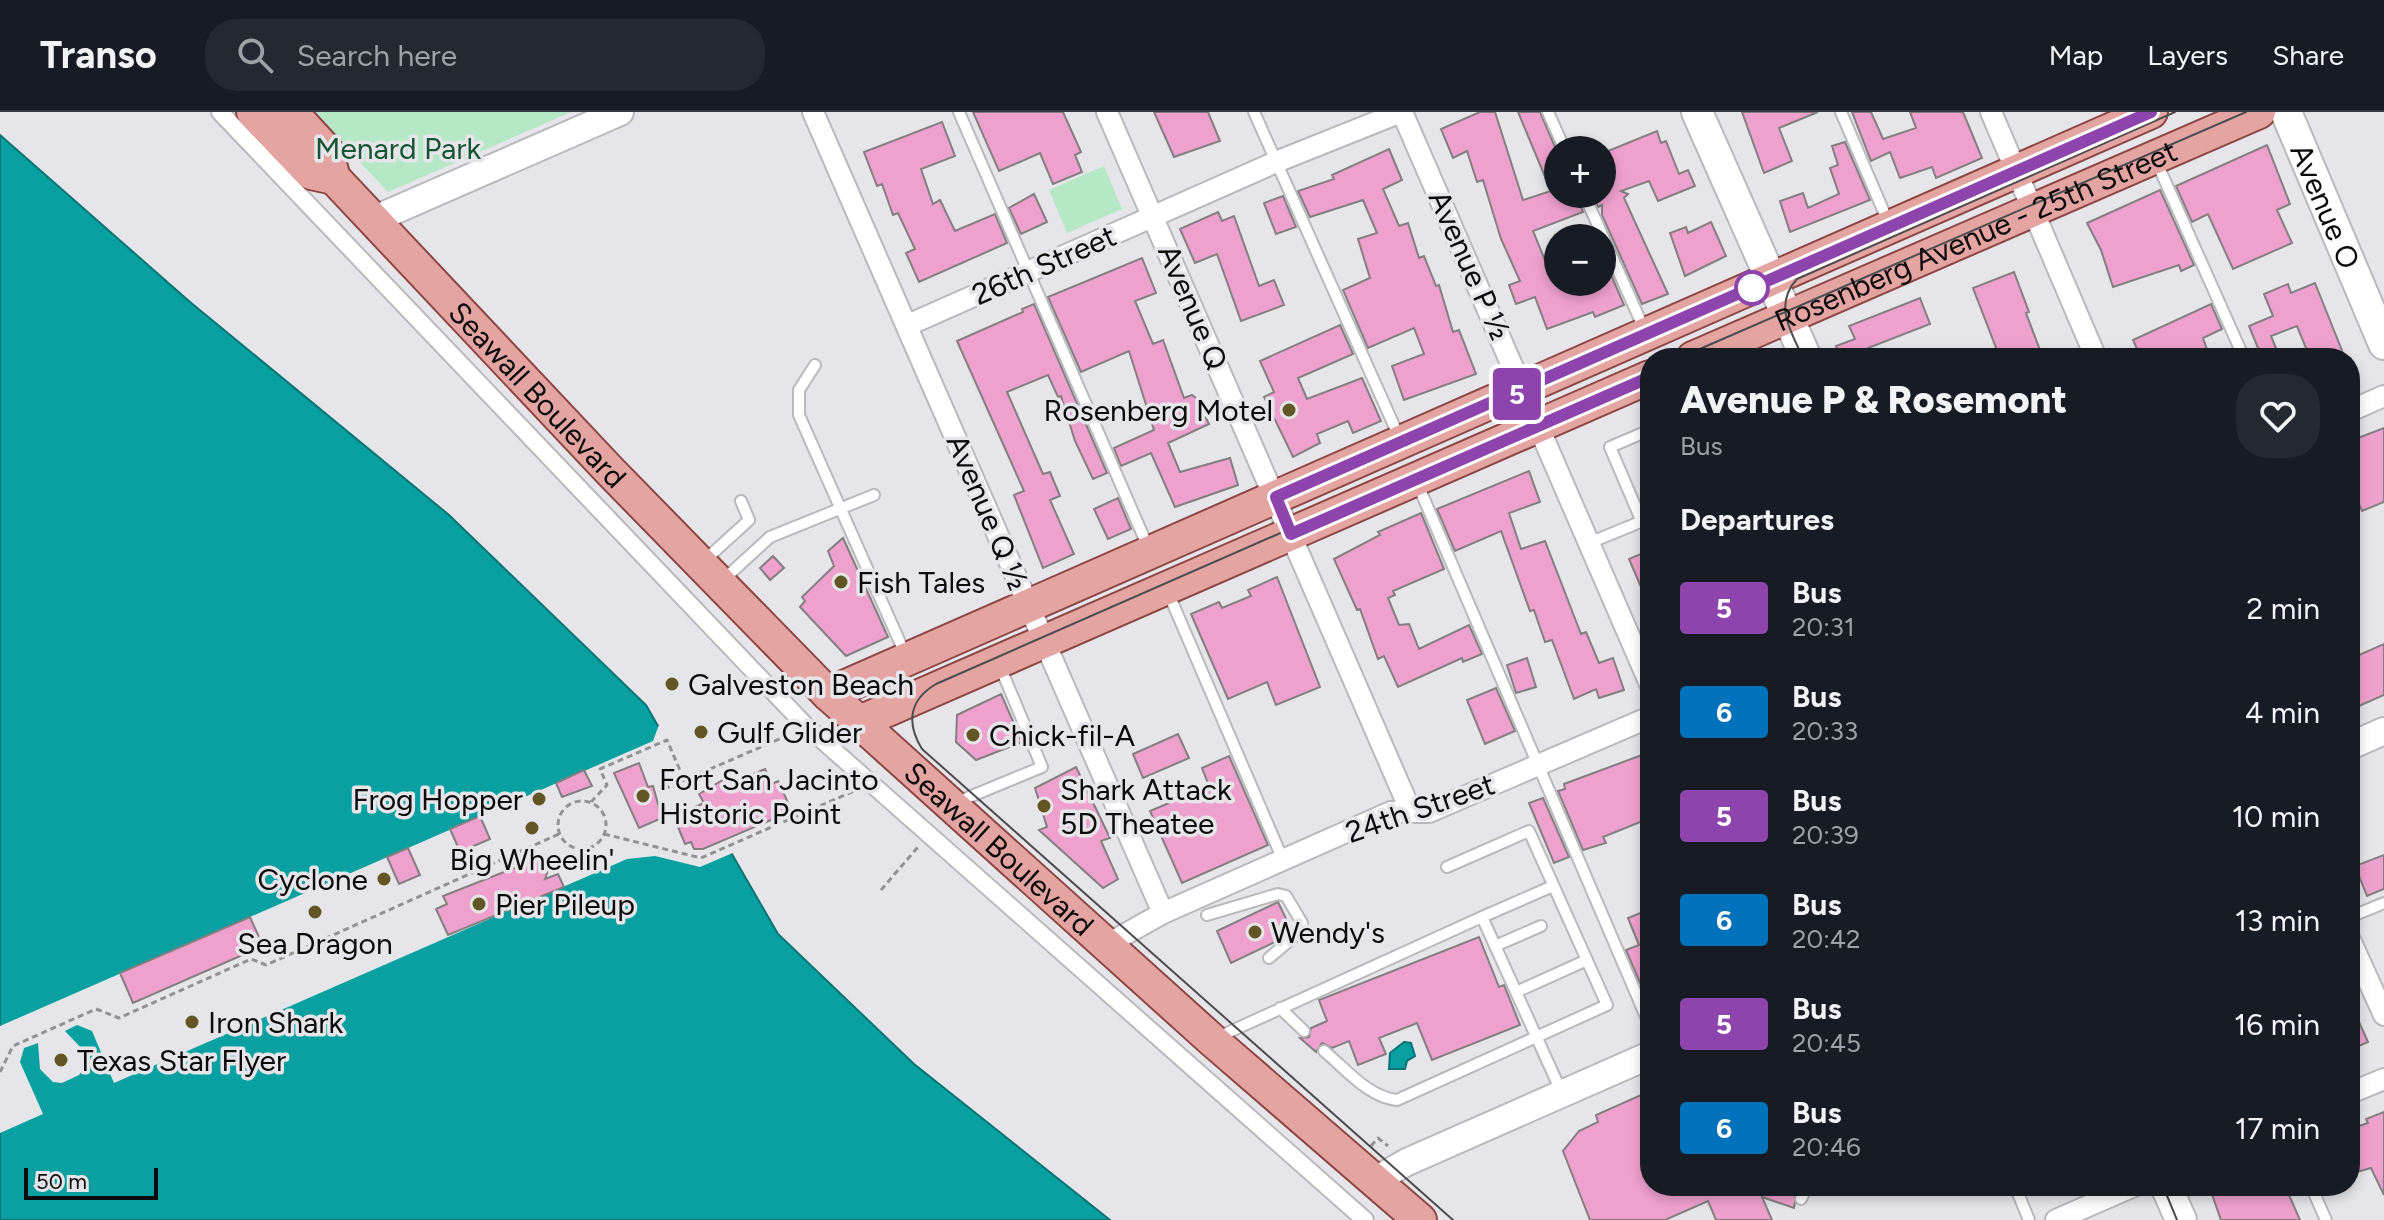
<!DOCTYPE html>
<html lang="en">
<head>
<meta charset="utf-8">
<style>
	:root { --surface:#171b24; --page:#242831; --text:#f1f3f6; --muted:#9ea1a6; --line:#363941 }
	body { margin:0; font-family:Figtree,sans-serif; background:var(--page); color:var(--text); height:100vh; display:flex; flex-direction:column; font-size:30px; white-space:nowrap }
	* { box-sizing:border-box; margin:0 }
	p { font-size:26px; color:var(--muted) }
	.icon { flex:none; width:44px; height:44px; fill:none; stroke:currentColor; stroke-width:2; stroke-linecap:round; stroke-linejoin:round }
	.map { position:relative; flex:1; overflow:hidden }
	.sheet { position:absolute; left:1640px; top:236px; width:720px; height:848px; display:flex; flex-direction:column; background:var(--surface); border-radius:32px; box-shadow:0 4px 12px #0003 }
	.sheet>* { flex:none }
	.badge { padding:0 16px; border-radius:6px; font-size:28px; line-height:52px }
	.controls { position:absolute; left:1544px; top:24px; display:grid; gap:16px }
	.controls a { display:grid; place-items:center; width:72px; height:72px; border-radius:50%; background:var(--surface); box-shadow:0 4px 12px #0003; font-size:40px }
	.scale { position:absolute; left:24px; bottom:20px; width:134px; box-sizing:border-box; padding-left:8px; border:4px solid #0b0b0c; border-top:0; font-size:22px; line-height:28px; white-space:nowrap; color:#0b0b0c; -webkit-text-stroke:6px #e6e6ea; paint-order:stroke }
	.map>.badge { position:absolute; translate:-50% -50%; box-shadow:0 0 0 4px #fff }
	h2 { padding:0 40px; font-size:30px; line-height:72px }
	.round { display:grid; place-items:center; flex:none; width:84px; height:84px; border-radius:32px; background:var(--page) }
	.overview { display:flex; align-items:center; justify-content:space-between; height:136px; padding:0 40px }
	h1 { font-size:38px; font-weight:800; line-height:60px }
	ul { padding:0; list-style:none }
	li { display:flex; align-items:center; gap:24px; height:104px; padding:0 40px }
	li div { flex:1 }
	li b { display:block; font-size:30px }
	li em { font-style:normal }
	li .badge { min-width:88px; font-weight:700; text-align:center }
	header { display:flex; align-items:center; gap:48px; box-sizing:border-box; height:112px; padding:0 40px; background:var(--surface); border-bottom:2px solid var(--line) }
	header strong { font-size:38px }
	nav { display:flex; gap:44px; margin-inline-start:auto; font-size:28px }
	.search { width:560px; height:72px; background:var(--page); display:flex; align-items:center; gap:20px; box-sizing:border-box; padding:0 28px; border-radius:32px; color:var(--muted); font-size:30px }
	.map>svg:first-child { display:block }
	.green { fill:#b6e7c7 }
	.water { fill:#08a0a1; stroke:#097374; stroke-width:2 }
	.pier { fill:#e6e6ea }
	.building { fill:#efa1cd; stroke:#837f81; stroke-width:2 }
	.lines { fill:none; stroke-linecap:round; stroke-linejoin:round }
	.service-casing { stroke:#b9b9bd; stroke-width:14 }
	.pedestrian-casing { stroke:#b9b9bd; stroke-width:20 }
	.minor-casing { stroke:#b9b9bd; stroke-width:24 }
	.tertiary-casing { stroke:#b9b9bd; stroke-width:30 }
	.secondary-casing { stroke:#b9b9bd; stroke-width:34 }
	.primary-casing { stroke:#8c4744; stroke-width:36 }
	.path { stroke:#929295; stroke-width:3; stroke-dasharray:6 4; stroke-linecap:butt }
	.service { stroke:#fff; stroke-width:10 }
	.pedestrian { stroke:#fff; stroke-width:16 }
	.minor { stroke:#fff; stroke-width:20 }
	.tertiary { stroke:#fff; stroke-width:26 }
	.secondary { stroke:#fff; stroke-width:30 }
	.primary { stroke:#e4a4a1; stroke-width:32 }
	.tram { stroke:#4d4d4f; stroke-width:2 }
	.line-casing { stroke:#fff; stroke-width:18 }
	.line { stroke:#8e44ad; stroke-width:12 }
	.stop-dot { fill:#fff; stroke:#8e44ad; stroke-width:4 }
	.poi-dot { fill:#625724; stroke:#e6e6ea; stroke-width:3 }
	.labels { text-anchor:middle; dominant-baseline:central; stroke-width:7; stroke-linejoin:round; paint-order:stroke }
	.park-label { font-size:30px; fill:#175434; stroke:#e6e6ea }
	.street-label { font-size:30px; fill:#0b0b0c; stroke:#e6e6ea }
	.poi-label { font-size:30px; fill:#0b0b0c; stroke:#e6e6ea; text-anchor:start }
</style>
</head>
<body>
<header>
<strong>Transo</strong>
<div class="search"><svg class="icon" aria-label="search" viewBox="0 0 24 24"><circle cx="10" cy="10" r="6"/><path d="M15 15l6 6"/></svg>Search here</div>
<nav><a>Map</a><a>Layers</a><a>Share</a></nav>
</header>
<div class="map">
<svg width="2384" height="1108" viewBox="0 0 2384 1108">
	<rect width="100%" height="100%" fill="#e6e6ea"/>
	<!-- green -->
	<path class="green" d="M313 0H571L388 80Z
		M1104 54 1122 97 1067 121 1049 78Z"/>
	<!-- water -->
	<path class="water" d="M0 23 190 190 449 403 646 593 778 822 914 952 1110 1108H0Z
		M1404 930 1411 931 1415 944 1407 949 1405 957H1389L1390 941Z"/>
	<!-- pier -->
	<path class="pier" d="M660 610 735 740 700 755 655 744 627 747 114 971 92 919 77 913 65 919 83 938 84 956 79 963 62 971 53 970 40 957 38 931 24 936 20 950 43 1002 0 1021V914L653 629Z"/>
	<!-- building -->
	<path class="building" d="M973 0H1063L1081 40 1075 43 1082 60 1053 72 1040 41 999 59Z
		M1154 0H1208L1220 29 1174 45Z
		M1480 0H1495L1523 88 1551 79 1518 0H1540L1558 42V82H1576L1583 100 1533 119 1549 158 1556 156 1558 170H1602V142L1624 193 1595 205 1593 200 1547 217 1535 185 1516 192 1509 173 1520 169 1501 127 1483 68 1477 70 1467 39 1453 46 1441 17Z
		M1742 0H1818L1779 16 1792 49 1764 61Z
		M1852 0H1871L1883 27 1916 16 1910 0H1963L1982 46 1936 66 1932 55 1900 66 1890 40 1871 49Z
		M942 10 955 44 921 57 933 92 940 88 955 119 995 102 1007 131 919 170 906 141 915 137 898 101 893 103 882 72 877 74 864 40Z
		M1657 19 1661 31 1666 29 1679 62 1688 58 1695 74 1658 89 1649 69 1621 79 1628 82 1624 86 1668 182 1642 192 1602 103V93L1598 95 1593 82H1602V59L1609 56 1603 41Z
		M1845 30 1870 88 1790 120 1780 89 1803 81 1808 96 1839 82 1830 56 1838 53 1832 34Z
		M2267 33 2290 92 2277 98 2292 131 2233 157 2208 102 2192 110 2176 74Z
		M1389 37 1402 68 1383 77 1399 114 1408 111 1419 146 1424 144 1436 174 1439 173 1453 220 1459 218 1476 262 1404 288 1392 254 1424 242 1414 216 1368 236 1343 178 1370 166 1358 127 1377 121 1363 88 1310 105 1298 79 1334 67 1332 63Z
		M2160 78 2194 153 2181 159 2179 153 2113 175 2101 138 2087 111Z
		M1034 82 1047 110 1021 122 1009 96Z
		M1283 84 1296 115 1276 122 1264 91Z
		M1218 100 1222 109 1234 104 1259 174 1274 168 1284 193 1241 209 1217 142 1195 151 1180 117Z
		M1711 110 1726 144 1685 164 1670 121 1686 115 1688 121Z
		M1142 146 1156 181 1135 189 1153 232 1163 228 1184 286 1192 283 1196 286 1209 312 1168 331 1180 360 1230 346 1238 373 1175 395 1151 341 1121 354 1114 336 1154 318 1129 239 1081 260 1048 185Z
		M2014 160 2029 200 2026 201 2043 246H2000L1973 176Z
		M2315 171 2345 246H2310L2297 214 2271 224 2280 246H2262L2249 214 2273 204 2264 182 2288 172 2291 181Z
		M1920 186 1930 212 1868 236 1872 246H1841L1836 234 1855 227 1849 214Z
		M1034 192 1107 361 1093 367 1075 329 1061 284 1058 285 1048 263 1007 280 1043 362 1050 360 1060 384 1050 388 1074 442 1043 456 1014 383 1024 379 957 229 1023 200 1022 197Z
		M2211 192 2222 217 2203 226 2210 246H2141L2133 228Z
		M1340 213 1353 242 1298 266 1307 287 1362 266 1381 309 1353 321 1348 309 1317 322 1320 331 1293 345 1264 285 1274 280 1260 249Z
		M2384 316V390L2362 399 2350 371V329Z
		M1529 359 1540 390 1509 401 1521 437 1545 429 1581 522 1586 520 1599 551 1613 546 1624 578 1599 586 1596 577 1574 587 1552 528 1545 530 1534 498 1530 499 1501 419 1455 439 1437 397Z
		M1118 386 1131 417 1108 427 1094 397Z
		M1421 401 1444 457 1393 479 1395 483 1388 486 1399 513 1409 512 1419 537 1469 513 1482 542 1463 550 1462 546 1398 575 1384 544 1378 547 1360 497 1357 498 1334 447 1380 423 1378 420Z
		M843 426 888 525 846 544 800 495 805 489 802 485 834 454 828 439Z
		M1650 438V496L1629 447Z
		M773 444 784 456 770 468 760 456Z
		M1277 465 1320 575 1276 593 1267 570 1228 587 1191 502 1219 490 1222 496 1251 484 1248 478Z
		M2384 532V583L2350 598V547Z
		M1527 546 1536 575 1516 581 1507 553Z
		M1496 576 1515 619 1485 632 1467 588Z
		M1001 582 1022 630 976 648 956 630 957 603Z
		M1178 622 1189 646 1143 666 1133 642Z
		M1650 640V706L1603 725 1606 731 1583 738 1558 679 1565 677 1564 672Z
		M1229 644 1268 733 1182 771 1150 699 1209 674 1202 656Z
		M639 651 648 675 653 674 662 706 639 716 614 661Z
		M1076 655 1110 726 1101 729 1118 767 1103 776 1039 718 1047 715 1035 676Z
		M765 657 772 672 778 669 790 695 783 698 785 702 703 737H694L691 730 685 732 676 710 693 703 690 697 704 691 699 682 738 659 741 667Z
		M584 658 592 674 562 685 556 671Z
		M1543 686 1569 745 1554 751 1529 691Z
		M480 704 490 727 460 740 450 717Z
		M408 736 420 763 399 772 387 745Z
		M2384 743V777L2367 784 2355 754Z
		M535 744 551 750 545 767 558 762 564 775 448 823 436 797 447 792 443 784 527 751 526 747Z
		M1278 790 1291 817 1277 829 1231 851 1217 819Z
		M1650 797V894L1626 838 1639 833 1628 806Z
		M250 805 263 834 133 891 120 861Z
		M1479 825 1499 875 1504 873 1520 913 1432 948 1417 911 1379 926 1386 942 1358 953 1349 929 1332 936 1322 931 1316 940 1300 926 1309 925 1311 916 1327 909 1319 888Z
		M2350 890 2368 930 2350 938Z
		M1650 979V1074H1798L1794 1096 1762 1085 1772 1108H1716L1708 1089 1665 1108H1590L1563 1039 1579 1019 1598 1010 1596 1003Z
		M2384 1000V1083L2371 1056 2350 1062V1017L2368 1011 2366 1007Z
		M2209 1074H2285L2300 1108H2221Z"/>
	<g class="lines">
		<!-- service casing -->
		<g class="service-casing">
			<path id="service" d="M959 0 1148 435
				M1254 0 1400 327
				M1548 0 1565 38
				M1841 0 1889 112
				M2157 51 2244 246
				M1584 82 1645 219
				M815 253 799 278V303L906 544
				M1418 373 1650 914
				M1642 410 1610 335 1650 318
				M1589 431 1650 406
				M704 449 749 408 741 389
				M722 469 770 425 874 383
				M1167 478 1283 748
				M957 690 1042 655 999 552
				M1207 803 1278 782 1286 784 1302 811 1301 819 1269 846
				M1482 805 1553 774
				M2350 805 2384 791
				M1495 834 1541 814
				M1516 880 1587 848
				M1280 896 1304 919
				M1216 926 1482 805 1561 979
				M1324 939C1346 957 1368 985 1397 988L1607 893 1529 719 1447 755
				M2015 1074 2029 1108
				M2311 1074 2326 1108
				M1801 1087 1807 1074"/>
		</g>
		<!-- pedestrian casing -->
		<g class="pedestrian-casing">
			<path id="pedestrian" d="M220 0 805 613 1365 1108"/>
		</g>
		<!-- minor casing -->
		<g class="minor-casing">
			<path id="minor" d="M813 0 1163 801
				M1107 0 1411 700
				M1402 0 1650 572
				M1991 0 2096 246
				M908 213 1276 50 1401 0
				M2350 299 2384 284
				M2350 828 2384 903
				M1106 833 1163 801 1391 700H1429L1650 605
				M2350 981 2384 967
				M2056 1108 2134 1074"/>
		</g>
		<!-- tertiary casing -->
		<g class="tertiary-casing">
			<path id="tertiary" d="M373 108 620 0
				M2350 634 2384 619
				M1374 1069 1407 1050 1650 943"/>
		</g>
		<!-- secondary casing -->
		<g class="secondary-casing">
			<g id="secondary">
				<path d="M1697 0 1806 246"/>
				<path id="s1" d="M2286 0 2384 232"/>
				<path d="M2166 1074 2181 1108"/>
			</g>
		</g>
		<!-- primary casing -->
		<g class="primary-casing">
			<g id="primary">
				<path d="M253 0 311 61 334 66"/>
				<path id="s2" d="M291 0 326 38 334 66 610 359 828 582 1212 928 1420 1108"/>
				<path id="s3" d="M1693 246 2259 0"/>
				<path d="M828 582 2151 0"/>
				<path d="M860 610 1650 265"/>
			</g>
		</g>
		<!-- path -->
		<path class="path" d="M664 677 791 622
			M558 713a24 24 0 1 1 48 0a24 24 0 1 1-48 0Z
			M591 690 607 673 600 657 667 628 684 668
			M604 722 701 746 854 679
			M881 778 918 735
			M0 960 13 934 96 897 119 906 251 847 266 853 559 722
			M1371 1034 1378 1026 1388 1034"/>
		<!-- service -->
		<use href="#service" class="service"/>
		<!-- pedestrian -->
		<use href="#pedestrian" class="pedestrian"/>
		<!-- minor -->
		<use href="#minor" class="minor"/>
		<!-- tertiary -->
		<use href="#tertiary" class="tertiary"/>
		<!-- secondary -->
		<use href="#secondary" class="secondary"/>
		<!-- primary -->
		<use href="#primary" class="primary"/>
		<!-- tram -->
		<path class="tram" d="M1679 246 2246 0
			M1803 246C1791 219 1773 193 1797 167L2175 0
			M2163 1074 2177 1108
			M1453 1108 922 637C906 611 909 588 936 572L1650 259"/>
	</g>
	<g class="lines">
		<!-- line casing -->
		<g class="line-casing">
			<path id="line" d="M1650 265 1291 422 1276 385 2151 0"/>
		</g>
		<!-- line -->
		<use href="#line" class="line"/>
	</g>
	<!-- markers -->
	<circle class="stop-dot" cx="1752" cy="176" r="16"/>
	<g class="poi-dot">
		<circle cx="1289" cy="298" r="8"/>
		<circle cx="841" cy="470" r="8"/>
		<circle cx="672" cy="572" r="8"/>
		<circle cx="701" cy="620" r="8"/>
		<circle cx="973" cy="623" r="8"/>
		<circle cx="643" cy="684" r="8"/>
		<circle cx="539" cy="687" r="8"/>
		<circle cx="1044" cy="694" r="8"/>
		<circle cx="532" cy="716" r="8"/>
		<circle cx="384" cy="767" r="8"/>
		<circle cx="479" cy="792" r="8"/>
		<circle cx="315" cy="800" r="8"/>
		<circle cx="1255" cy="820" r="8"/>
		<circle cx="192" cy="910" r="8"/>
		<circle cx="61" cy="948" r="8"/>
	</g>
	<g class="labels">
		<!-- park labels -->
		<g class="park-label">
			<text x="398" y="36">Menard Park</text>
		</g>
		<!-- street labels -->
		<g class="street-label">
			<text stroke="none"><textPath href="#s1" startOffset="102">Avenue O</textPath></text>
			<text stroke="none"><textPath href="#s3" startOffset="308">Rosenberg Avenue - 25th Street</textPath></text>
			<text transform="translate(1044 153) rotate(-24)">26th Street</text>
			<text transform="translate(1470 153) rotate(66)">Avenue P ½</text>
			<text transform="translate(1193 195) rotate(67)">Avenue Q</text>
			<text stroke="none"><textPath href="#s2" startOffset="378">Seawall Boulevard</textPath></text>
			<text transform="translate(988 400) rotate(67)">Avenue Q ½</text>
			<text transform="translate(1420 696) rotate(-19)">24th Street</text>
			<text stroke="none"><textPath href="#s2" startOffset="1026">Seawall Boulevard</textPath></text>
		</g>
		<!-- poi labels -->
		<g class="poi-label">
			<text x="1273" y="298" text-anchor="end">Rosenberg Motel</text>
			<text x="857" y="470">Fish Tales</text>
			<text x="688" y="572">Galveston Beach</text>
			<text x="717" y="620">Gulf Glider</text>
			<text x="989" y="623">Chick-fil-A</text>
			<text x="659" y="667">Fort San Jacinto<tspan x="659" dy="34">Historic Point</tspan></text>
			<text x="1060" y="677">Shark Attack<tspan x="1060" dy="34">5D Theatee</tspan></text>
			<text x="523" y="687" text-anchor="end">Frog Hopper</text>
			<text x="532" y="747" text-anchor="middle">Big Wheelin'</text>
			<text x="368" y="767" text-anchor="end">Cyclone</text>
			<text x="495" y="792">Pier Pileup</text>
			<text x="1271" y="820">Wendy's</text>
			<text x="315" y="831" text-anchor="middle">Sea Dragon</text>
			<text x="208" y="910">Iron Shark</text>
			<text x="77" y="948">Texas Star Flyer</text>
		</g>
	</g>
</svg>
<div class="controls">
<a>+</a>
<a>−</a>
</div>
<div class="scale">50 m</div>
<b class="badge" style="left:1517px;top:282px;background:#8e44ad;color:#fff">5</b>
<section class="sheet">
<div class="overview"><div><h1>Avenue P &amp; Rosemont</h1><p>Bus</p></div><a class="round"><svg class="icon" aria-label="heart" viewBox="0 0 24 24"><path d="M12 20l-8-8c-3-5 5-10 8-4 3-6 11-1 8 4z"/></svg></a></div>
<h2>Departures</h2>
<ul>
<li><span class="badge" style="background:#8e44ad;color:#fff">5</span><div><b>Bus</b><p>20:31</p></div><em>2 min</em></li>
<li><span class="badge" style="background:#0072bc;color:#fff">6</span><div><b>Bus</b><p>20:33</p></div><em>4 min</em></li>
<li><span class="badge" style="background:#8e44ad;color:#fff">5</span><div><b>Bus</b><p>20:39</p></div><em>10 min</em></li>
<li><span class="badge" style="background:#0072bc;color:#fff">6</span><div><b>Bus</b><p>20:42</p></div><em>13 min</em></li>
<li><span class="badge" style="background:#8e44ad;color:#fff">5</span><div><b>Bus</b><p>20:45</p></div><em>16 min</em></li>
<li><span class="badge" style="background:#0072bc;color:#fff">6</span><div><b>Bus</b><p>20:46</p></div><em>17 min</em></li>
</ul>
</section>
</div>
</body>
</html>
